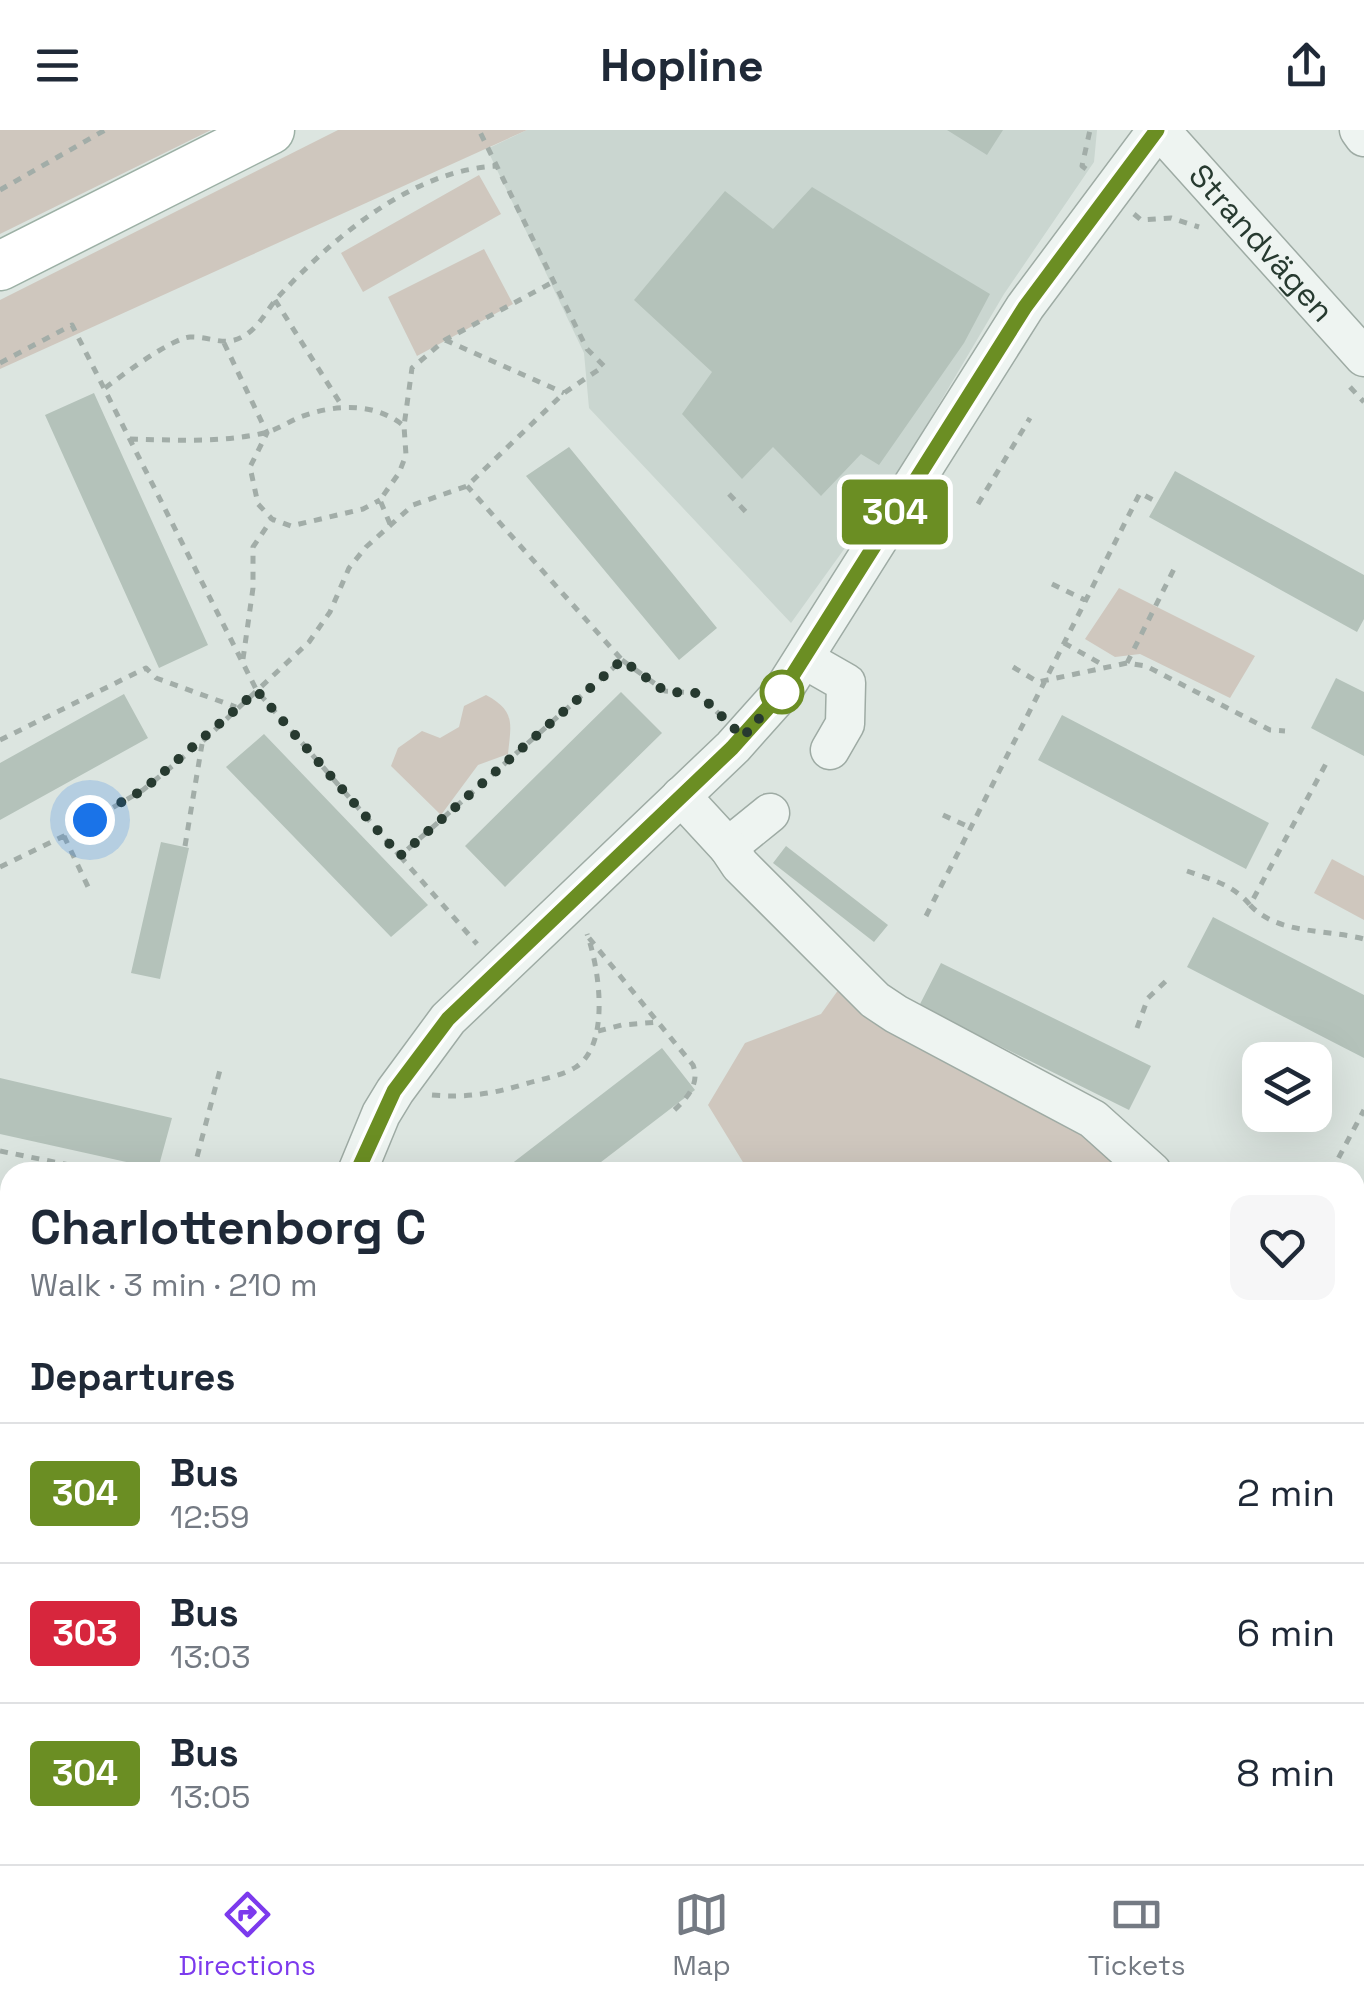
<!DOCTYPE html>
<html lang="en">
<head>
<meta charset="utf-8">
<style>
	:root { --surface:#fff; --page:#f6f6f7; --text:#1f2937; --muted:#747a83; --line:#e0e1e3; --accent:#7c3aed }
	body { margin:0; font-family:"Space Grotesk",sans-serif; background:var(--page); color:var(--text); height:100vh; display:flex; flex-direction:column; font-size:38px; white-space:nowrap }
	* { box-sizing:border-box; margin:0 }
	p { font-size:32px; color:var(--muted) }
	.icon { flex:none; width:55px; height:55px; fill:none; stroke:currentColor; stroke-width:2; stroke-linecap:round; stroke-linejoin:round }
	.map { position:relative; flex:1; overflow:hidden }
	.sheet { position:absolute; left:0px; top:1032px; width:1365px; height:702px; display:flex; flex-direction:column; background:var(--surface); border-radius:30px 30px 0 0; box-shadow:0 10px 40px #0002 }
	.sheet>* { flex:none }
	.badge { padding:0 20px; border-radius:8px; font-size:35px; line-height:65px }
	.controls { position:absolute; left:1242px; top:912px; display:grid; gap:20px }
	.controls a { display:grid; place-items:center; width:90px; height:90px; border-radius:20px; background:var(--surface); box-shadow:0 10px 40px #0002; font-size:50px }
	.you { position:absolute; width:50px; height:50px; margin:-25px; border:8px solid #fff; border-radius:50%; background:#1a73e8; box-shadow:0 0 0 15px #1a73e833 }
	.map>.badge { position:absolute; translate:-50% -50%; box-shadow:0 0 0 5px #fff }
	h2 { padding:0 30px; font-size:38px; line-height:90px }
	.round { display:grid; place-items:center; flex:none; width:105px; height:105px; border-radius:20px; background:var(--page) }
	.headline { display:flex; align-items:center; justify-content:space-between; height:170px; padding:0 30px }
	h1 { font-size:48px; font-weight:800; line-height:75px }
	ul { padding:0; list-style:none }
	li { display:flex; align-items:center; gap:30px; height:140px; padding:0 30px; border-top:2px solid var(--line) }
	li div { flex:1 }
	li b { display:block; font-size:38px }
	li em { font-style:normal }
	li .badge { min-width:110px; font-weight:700; text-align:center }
	header { display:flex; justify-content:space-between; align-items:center; height:130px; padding:0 30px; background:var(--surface); font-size:45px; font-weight:800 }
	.menu { display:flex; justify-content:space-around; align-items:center; height:140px; border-top:2px solid var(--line); background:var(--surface); font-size:28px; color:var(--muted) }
	.menu a { display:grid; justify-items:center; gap:5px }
	.menu .selected { color:var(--accent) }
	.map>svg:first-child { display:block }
	.built { fill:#cad6d0 }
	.green { fill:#cfc7be }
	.building { fill:#b4c2ba }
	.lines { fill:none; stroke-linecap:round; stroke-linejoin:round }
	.minor-casing { stroke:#9eaba4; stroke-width:41 }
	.major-casing { stroke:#9cb0a5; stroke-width:51 }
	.path { stroke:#a2ada8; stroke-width:5; stroke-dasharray:8 8; stroke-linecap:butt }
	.minor { stroke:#eef4f1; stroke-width:38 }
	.major { stroke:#fff; stroke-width:48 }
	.line-casing { stroke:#fff; stroke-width:22 }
	.line { stroke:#6b8e23; stroke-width:15 }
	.walk { stroke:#273a30; stroke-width:10; stroke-dasharray:0 18 }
	.stop-dot { fill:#fff; stroke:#6b8e23; stroke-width:5 }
	.labels { text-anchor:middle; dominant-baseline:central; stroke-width:10; stroke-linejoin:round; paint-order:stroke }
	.street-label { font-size:32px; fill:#273a30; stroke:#ebf3ee }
</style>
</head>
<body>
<header><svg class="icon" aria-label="menu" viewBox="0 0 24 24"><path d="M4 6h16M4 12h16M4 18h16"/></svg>Hopline<svg class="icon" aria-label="share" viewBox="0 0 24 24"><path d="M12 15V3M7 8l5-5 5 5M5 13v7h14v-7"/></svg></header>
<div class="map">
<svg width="1364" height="1734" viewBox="0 0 1364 1734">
	<rect width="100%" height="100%" fill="#dce5e0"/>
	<!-- built -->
	<path class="built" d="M527 0H1097L1094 32 1004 164 896 347 791 493 589 278 584 223 487 19Z
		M1108 1725H1296L1301 1734H1095Z"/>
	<!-- green -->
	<path class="green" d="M0 0H211L0 104Z
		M338 0H527L0 239V170Z
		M479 45 501 84 363 162 341 123Z
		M484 119 513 174 417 226 388 167Z
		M1119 458 1255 526 1230 568 1140 524 1115 527 1085 509Z
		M486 565C516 581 511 594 508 624L478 635 441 685 391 636 398 618 422 601 440 608 459 597 464 576Z
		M1332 729 1364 746V790L1314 763Z
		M844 852 1037 953 1139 1042H749L708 975 745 913 821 884Z
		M1355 1205 1364 1210V1734H1301L1296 1725H1355Z
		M875 1725H1108L1095 1734H873Z"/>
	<!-- building -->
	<path class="building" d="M947 0H1003L987 25Z
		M812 57 990 164 964 213 879 335 861 324 821 366 773 317 742 349 682 284 712 242 634 170 725 61 773 99Z
		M94 263 208 515 159 538 45 285Z
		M569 317 717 498 679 530 526 346Z
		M1175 341 1364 445V489L1357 502 1149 387Z
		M1336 548 1364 562V626L1311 598Z
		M621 562 662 603 505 757 465 716Z
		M124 564 148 608 0 690V633Z
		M1062 585 1269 693 1246 739 1038 630Z
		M264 604 428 775 391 807 226 637Z
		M161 712 189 718 160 849 131 843Z
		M786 716 888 795 874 812 773 733Z
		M1213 787 1364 865V928L1187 837Z
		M941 833 1151 936 1129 980 919 876Z
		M662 918 695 960 588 1042H501Z
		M0 948 172 988 158 1039 0 1004Z
		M228 1033 279 1035 278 1042H228Z
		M1355 1118 1364 1122V1185L1355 1180Z
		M10 1275V1330L0 1331V1277Z
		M0 1623 10 1624V1680L0 1679Z
		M280 1725H307L306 1732Z
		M633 1725H700L693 1734H626Z"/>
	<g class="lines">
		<!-- minor casing -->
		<g class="minor-casing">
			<g id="minor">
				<path id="s1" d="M1160 0 1364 227"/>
				<path d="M1359 0 1364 7"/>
				<path d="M804 529 846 553 845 594 830 620"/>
				<path d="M681 666 728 717 770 683"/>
				<path d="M728 717 740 735 875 870 896 884 1093 989 1152 1042"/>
				<path d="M357 1042 381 984 395 961 448 889 733 617 782 562 1025 177 1157 0"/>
				<path d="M1355 1203 1364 1208"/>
				<path d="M489 1725V1734"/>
			</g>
		</g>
		<!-- major casing -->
		<g class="major-casing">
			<path id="major" d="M0 136 270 0"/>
		</g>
		<!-- path -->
		<path class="path" d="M1086 39 1082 36 1090 0
			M0 60 105 0
			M1134 84 1141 90 1171 88 1199 97
			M275 170 342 276
			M445 210 564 263
			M224 213 267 303 250 337 258 374 272 389 291 396 363 379 380 370
			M0 233 72 195 257 561 400 726 622 530 467 356
			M1350 257 1364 272
			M105 258C121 246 172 208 190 207 209 206 224 217 242 207 259 198 266 181 278 167 334 107 412 40 497 36
			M130 309C174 310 221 313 264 303 277 300 288 292 300 287 335 274 375 272 404 296
			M729 364 746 382
			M978 374 1030 288
			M390 394 380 370 399 343 406 325 404 296 412 238 445 210 553 152
			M1052 454 1085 470
			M1064 513 1105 536
			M243 529 253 458V417L272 389
			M622 530 665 561 698 563 720 585
			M1127 533 1174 439
			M1013 537 1038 552 1127 533 1146 536 1270 600 1285 601
			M0 610 146 538 156 548 236 577
			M943 685 971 698
			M64 706 90 761
			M185 716 202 614
			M400 726 477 814
			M0 737 64 706 143 660 203 611 309 512 330 482 349 438 366 417 413 375 467 356 564 263 604 236 587 219 479 0
			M1187 741C1210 749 1234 755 1250 775L1328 630
			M1250 775C1278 805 1327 799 1364 809
			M926 786 1140 363 1155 371
			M589 808 693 935C701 956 684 971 669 985
			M1137 898 1148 868 1168 849
			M598 901 622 895 658 892
			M432 965C465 968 493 964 525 954 541 949 562 946 576 937 611 914 599 837 587 804
			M0 1021 104 1042
			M193 1042 220 940
			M1331 1042 1364 980
			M1355 1080 1364 1085
			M1355 1116 1359 1117 1364 1108
			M0 1250 10 1249
			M0 1702 10 1703
			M158 1725 228 1734
			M331 1725 332 1734
			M566 1725 580 1734
			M1257 1725 1266 1734
			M75 1734 76 1725
			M1134 1734 1147 1725"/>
		<!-- minor -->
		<use href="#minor" class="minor"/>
		<!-- major -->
		<use href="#major" class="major"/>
	</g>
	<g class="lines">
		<!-- line casing -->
		<g class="line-casing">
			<path id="line" d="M357 1042 394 961 448 889 732 618 782 562 1025 177 1157 0"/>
		</g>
		<!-- line -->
		<use href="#line" class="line"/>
		<!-- walk -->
		<path class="walk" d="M90 690 143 660 257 561 400 726 622 530 666 562 698 563 743 607 782 562"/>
	</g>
	<!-- markers -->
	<circle class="stop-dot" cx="782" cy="562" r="20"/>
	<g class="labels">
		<!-- street labels -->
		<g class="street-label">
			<text stroke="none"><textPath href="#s1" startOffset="152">Strandvägen</textPath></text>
		</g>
	</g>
</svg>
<div class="controls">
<a><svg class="icon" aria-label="layers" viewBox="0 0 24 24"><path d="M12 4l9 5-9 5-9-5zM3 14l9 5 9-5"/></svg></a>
</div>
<div class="you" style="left:90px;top:690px"></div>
<b class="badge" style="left:895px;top:382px;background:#6b8e23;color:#fff">304</b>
<section class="sheet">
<div class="headline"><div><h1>Charlottenborg C</h1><p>Walk · 3 min · 210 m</p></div><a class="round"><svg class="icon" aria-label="heart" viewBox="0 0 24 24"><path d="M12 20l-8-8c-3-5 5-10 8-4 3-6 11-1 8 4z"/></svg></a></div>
<h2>Departures</h2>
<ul>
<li><span class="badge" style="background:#6b8e23;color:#fff">304</span><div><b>Bus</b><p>12:59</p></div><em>2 min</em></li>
<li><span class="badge" style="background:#d7263d;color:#fff">303</span><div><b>Bus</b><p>13:03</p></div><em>6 min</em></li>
<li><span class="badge" style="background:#6b8e23;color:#fff">304</span><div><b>Bus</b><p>13:05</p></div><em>8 min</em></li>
</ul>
</section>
</div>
<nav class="menu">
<a class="selected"><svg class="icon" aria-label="directions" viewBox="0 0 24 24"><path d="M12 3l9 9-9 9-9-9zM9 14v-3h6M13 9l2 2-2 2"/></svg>Directions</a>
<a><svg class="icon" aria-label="map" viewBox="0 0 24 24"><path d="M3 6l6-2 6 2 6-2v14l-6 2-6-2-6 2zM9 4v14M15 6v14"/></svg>Map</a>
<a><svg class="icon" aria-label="tickets" viewBox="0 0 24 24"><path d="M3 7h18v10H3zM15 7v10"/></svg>Tickets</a>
</nav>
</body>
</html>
